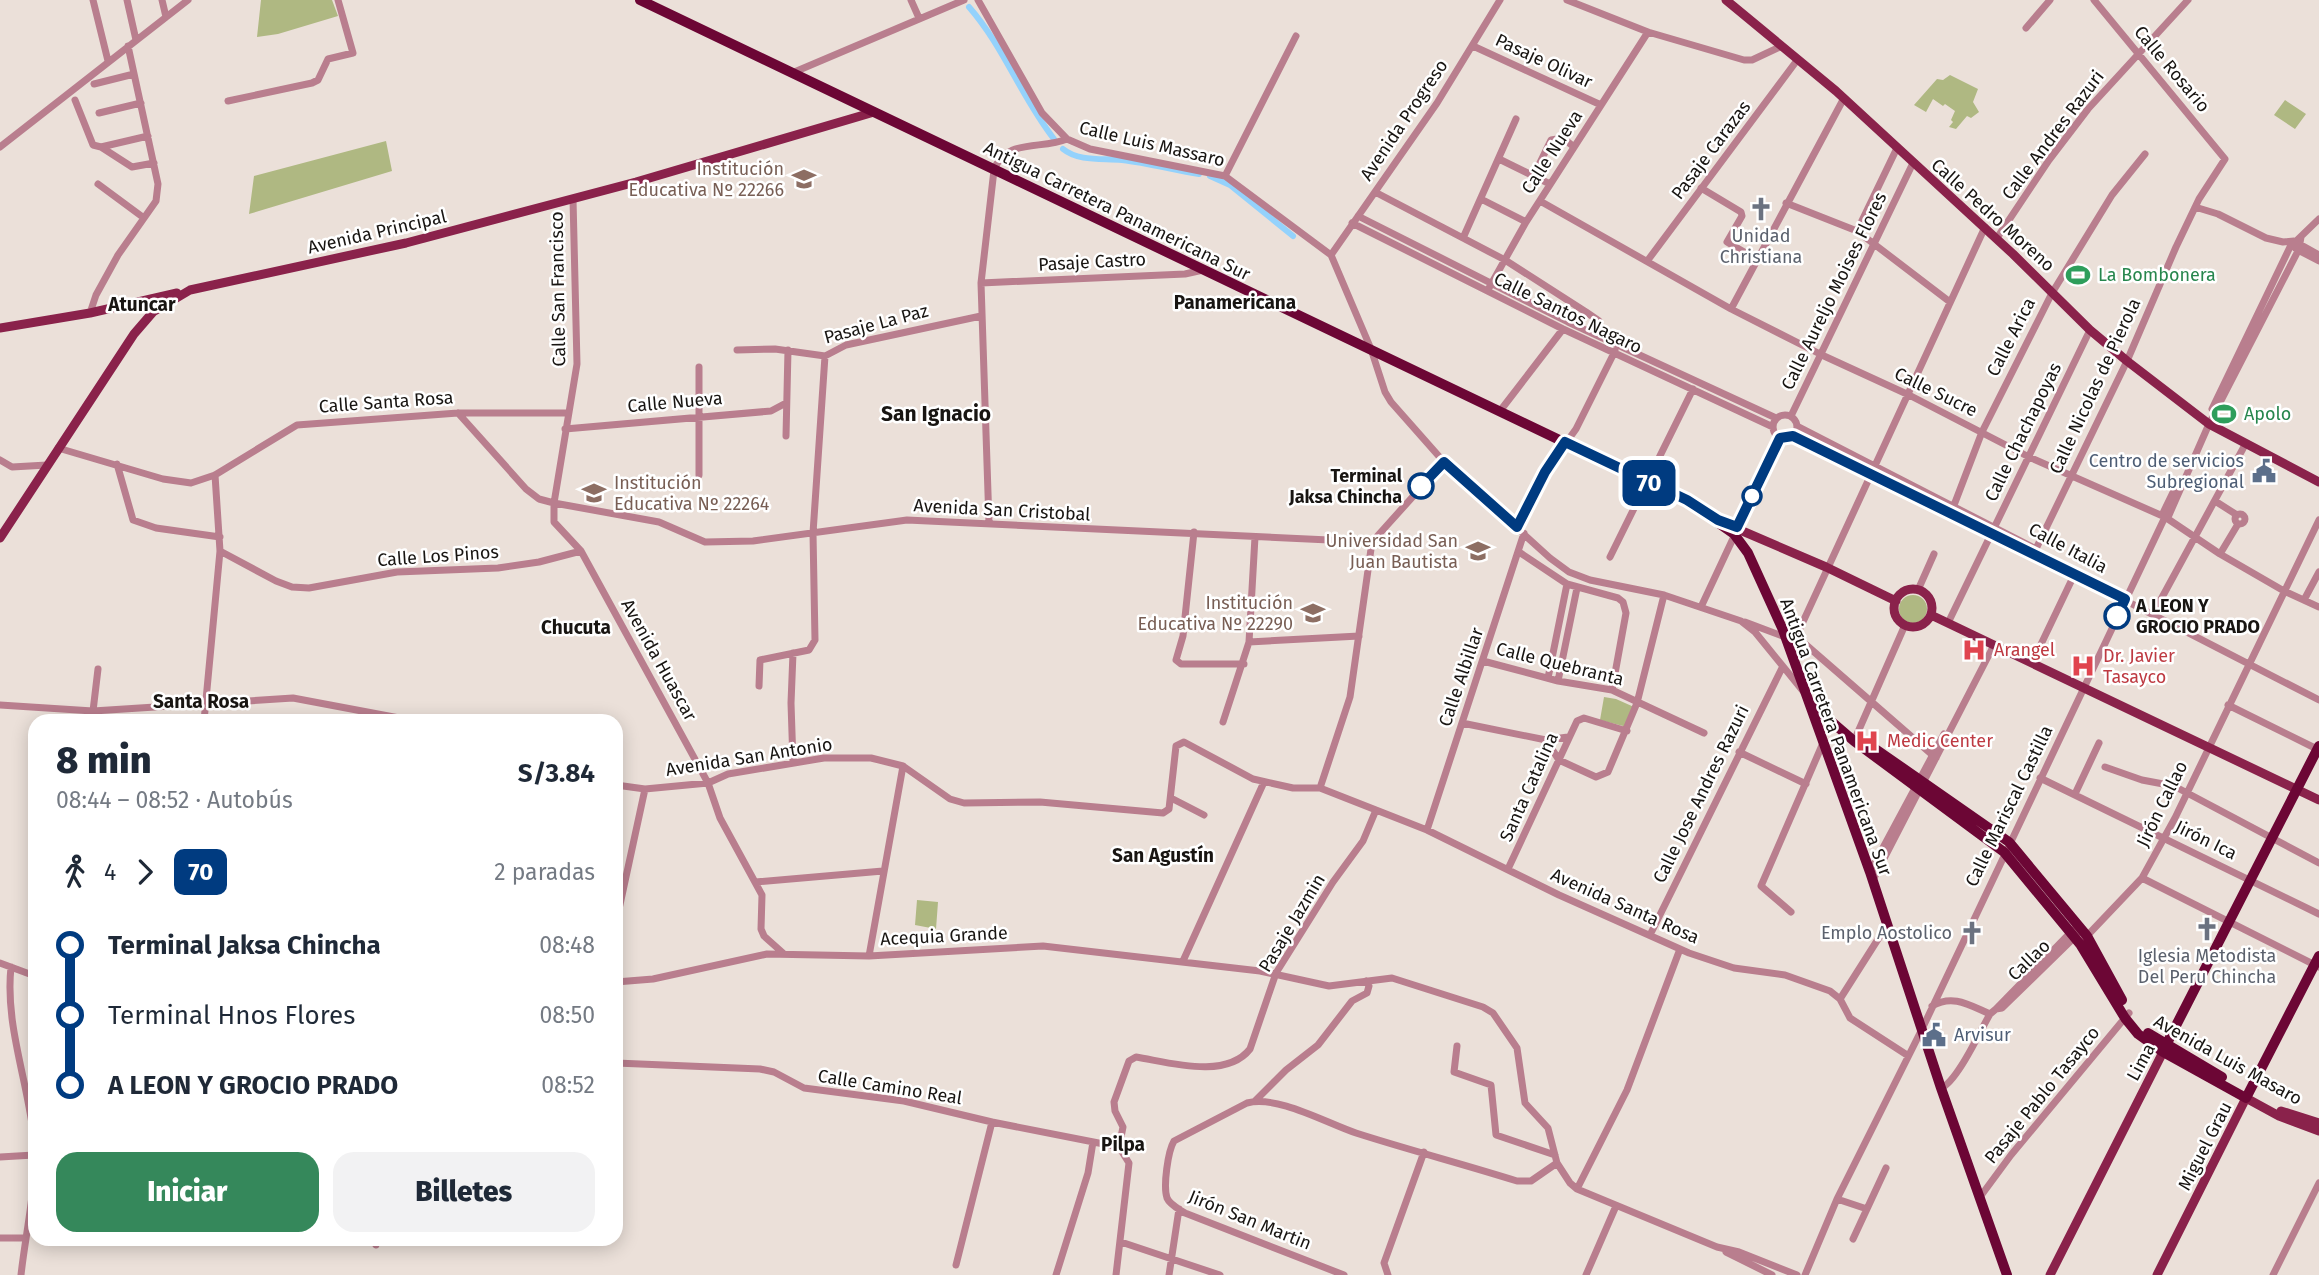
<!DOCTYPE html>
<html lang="es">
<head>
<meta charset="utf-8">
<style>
	:root { --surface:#fff; --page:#f2f2f3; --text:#1f2937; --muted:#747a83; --accent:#35885b }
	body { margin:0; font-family:"Fira Sans",sans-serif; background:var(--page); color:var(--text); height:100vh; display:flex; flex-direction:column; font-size:26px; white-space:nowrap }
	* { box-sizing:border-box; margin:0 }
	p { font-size:23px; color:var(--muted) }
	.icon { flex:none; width:38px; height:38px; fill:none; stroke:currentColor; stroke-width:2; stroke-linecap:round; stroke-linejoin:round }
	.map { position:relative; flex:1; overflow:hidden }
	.sheet { position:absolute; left:28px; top:714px; width:595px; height:532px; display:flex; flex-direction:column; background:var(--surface); border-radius:21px; box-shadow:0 4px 18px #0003 }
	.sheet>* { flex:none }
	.badge { padding:0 14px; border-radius:10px; font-size:24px; line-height:46px }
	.map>.badge { position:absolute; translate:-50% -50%; box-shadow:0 0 0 4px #fff }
	.legs { display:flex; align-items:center; gap:10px; height:77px; padding:0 28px; font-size:23px }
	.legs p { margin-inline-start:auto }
	.headline { display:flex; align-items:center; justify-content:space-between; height:119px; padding:0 28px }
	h1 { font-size:38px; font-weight:800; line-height:52px }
	.cta { display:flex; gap:14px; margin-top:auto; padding:14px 28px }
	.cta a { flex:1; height:80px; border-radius:21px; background:var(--accent); color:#fff; font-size:28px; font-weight:800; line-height:80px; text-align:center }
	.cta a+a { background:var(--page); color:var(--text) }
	ul { padding:0 28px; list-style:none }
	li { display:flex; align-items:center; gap:24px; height:70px; font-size:26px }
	li i { display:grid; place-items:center; width:10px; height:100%; margin:0 9px; background:currentColor }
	li i::after { content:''; width:18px; height:18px; margin:-9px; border:5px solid; border-radius:50%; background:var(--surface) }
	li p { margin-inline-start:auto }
	li:first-child i { background:linear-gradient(#0000 50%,currentColor 0) }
	li:last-child i { background:linear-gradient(currentColor 50%,#0000 0) }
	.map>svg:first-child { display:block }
	.green { fill:#afb882 }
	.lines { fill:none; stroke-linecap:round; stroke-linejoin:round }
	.canal { stroke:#94d2fc; stroke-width:6 }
	.minor { stroke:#b97e8e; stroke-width:7 }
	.major { stroke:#8a224b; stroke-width:9 }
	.highway { stroke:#6c0635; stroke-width:10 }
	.line-1-casing { stroke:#fff; stroke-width:16 }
	.line-1 { stroke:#003b80; stroke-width:10 }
	.stop-1-dot { fill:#fff; stroke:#003b80; stroke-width:3.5 }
	.labels { text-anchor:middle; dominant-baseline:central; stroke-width:5; stroke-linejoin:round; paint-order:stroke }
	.street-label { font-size:18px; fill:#181512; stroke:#fff }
	.education-label { font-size:18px; fill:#785e54; stroke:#fff; text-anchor:end }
	.worship-label { font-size:18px; fill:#5b616d; stroke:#fff }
	.leisure-label { font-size:18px; fill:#27864d; stroke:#fff; text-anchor:start }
	.service-label { font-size:18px; fill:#4e5e75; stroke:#fff; text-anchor:end }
	.stop-label { font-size:18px; font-weight:bold; fill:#181512; stroke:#fff; text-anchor:end }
	.health-label { font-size:18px; fill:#be3a42; stroke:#fff; text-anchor:start }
	.neighbourhood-label { font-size:19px; font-weight:bold; fill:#181512; stroke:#fff }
	.quarter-label { font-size:21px; font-weight:bold; fill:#181512; stroke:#fff }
</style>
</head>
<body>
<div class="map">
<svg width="2319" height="1275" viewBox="0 0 2319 1275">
	<rect width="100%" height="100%" fill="#ebe0d9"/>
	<!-- green -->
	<path class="green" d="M261 0H332L338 16 278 34 257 37Z
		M1950 75 1978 89 1973 102 1979 112 1971 118 1967 116 1956 129 1949 127 1953 122 1951 120 1955 111 1945 104 1943 106 1933 99 1926 112 1914 105 1937 79 1943 80Z
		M2285 100 2306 114 2295 129 2274 115Z
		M386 141 392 171 249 214 254 176Z
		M1899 609a14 14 0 1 1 28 0a14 14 0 1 1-28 0Z
		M1604 697 1616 699 1634 707 1627 727 1600 720Z
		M917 900 938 902 936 929 915 925Z"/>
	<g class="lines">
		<!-- canal -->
		<path class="canal" d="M969 7C1004 47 1021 97 1054 139
			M1063 149C1079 162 1103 158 1122 160 1148 163 1174 170 1199 174
			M1210 176 1230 185 1293 236"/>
		<!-- minor -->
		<path class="minor" d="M93 0 108 61
			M127 0 136 40
			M162 0 166 17
			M911 0 919 18
			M978 0 1042 113 1067 139 1090 149 1225 176 1331 255 1371 349 1385 392 1391 402 1444 462 1550 558 1569 572 1590 580 1664 595 1741 621 1755 632 1803 691
			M1567 0 1648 32 1744 60H1752L1782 46
			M2026 28 2050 0
			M1473 46 1601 105
			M792 73 964 0
			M94 84 134 74
			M75 100 93 145 101 147 148 136
			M228 101 312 83 318 80 328 59 353 53 338 0
			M99 113 141 103
			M0 147 188 0
			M101 147 132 167 154 163
			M1499 159 1550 184
			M1534 175 1551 140 1563 138 1574 147
			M1225 176 1296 36
			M98 184 144 218
			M1701 188 1741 212 1742 216 1727 242 1756 259
			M1375 192 1505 260 1586 312 1599 321 1600 336
			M573 199 577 364 554 503 659 522 705 542 753 541 907 520 1372 542
			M1481 199 1526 222
			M1540 201 1731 309 1824 356 1909 395 2029 457 2165 517 2220 554 2284 591 2319 607
			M1786 203 1857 231 1950 302
			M2195 207 2218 214 2266 238 2283 242 2294 241 2319 255
			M1358 216 1568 322 1776 418
			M1352 223 1563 329 1773 427
			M1857 231 1897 148
			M1463 238 1516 119
			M1997 238 2049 160 2088 109 2188 0
			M2296 249 2319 261
			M1331 255 1437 103 1500 0
			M1648 260 1798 59
			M981 283 1185 274 1203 270
			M1489 288 1526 222 1648 32
			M1731 309 1844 98
			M90 313 96 295 118 255 156 201 158 184 128 46
			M737 350 775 349 825 356 846 345 981 316
			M699 367V475
			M2212 409 2290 247 2319 219
			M1500 411 1563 329
			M458 413 526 489 539 499 554 503V522L581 551 708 783 720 818 762 895 761 929 764 936 783 953
			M1773 427a12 12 0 1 1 24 0a12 12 0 1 1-24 0Z
			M1791 416 1913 163
			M1797 426 2034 548
			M565 429 771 411 786 403
			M786 436 788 350
			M1793 436 1992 532 2319 700
			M58 448 163 479 191 483 215 475 297 425 458 413H568
			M0 460 12 467 47 465
			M117 464 133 520 156 528 220 537
			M2215 501 2237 515
			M1951 513 1982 432 2052 293 2112 195 2145 154
			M2235 519a5 5 0 1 1 10 0a5 5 0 1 1-10 0Z
			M2165 517 2163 513 2179 480
			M989 523 981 283 994 170C1006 138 1041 150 1067 139
			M1517 527 1545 472 1576 429 1615 351
			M1194 532 1183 636 1176 660 1181 664H1244
			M220 551 276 581 292 587 309 588 397 572 498 568 539 562 581 551
			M1519 552 1567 584 1618 598 1623 602 1626 613 1612 690
			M2034 553 2127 361 2176 247 2199 199 2225 159 2094 0
			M2220 554 2238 524
			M1610 557 1693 389
			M1918 590 1934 554
			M2304 600 2319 572
			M1701 607 1780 438
			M2153 614 2246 443
			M1745 622 1785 637
			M1948 623 2090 330
			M1797 637 1936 758
			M1249 642 1359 636
			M1790 650 1985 227
			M1483 661 1558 681 1612 690 1704 733
			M2032 663 2076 571
			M1548 678 1567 584
			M1558 681 1577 588
			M759 686 760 660 809 650 815 640 813 533 825 356
			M0 705 93 711 293 698 415 721
			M2228 705 2317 749
			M93 711 98 669
			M204 721 220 551 215 475
			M1223 722 1249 642 1255 537
			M1462 723 1546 740 1568 737
			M1546 740 1559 760 1596 777 1608 772 1637 703 1664 595
			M1854 741 1905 625
			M1739 752 1806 784
			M793 763 791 703 793 653
			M2105 767 2142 780 2174 786 2319 863
			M2040 778 2319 914
			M616 785 645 789 708 783 728 774 824 758H871L903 766 950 799 964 803 1040 802 1163 813 1169 809 1176 746 1184 742 1253 779 1293 788H1320L1427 830 1559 895 1689 953 1734 968 1785 975 1830 991 1840 999 1850 1018 1907 1055
			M1320 788 1350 697 1372 542 1444 462
			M2075 794 2099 743
			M1171 798 1204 815
			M1427 830 1524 533
			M1508 869 1577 721 1584 718 1627 731
			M1870 872 1944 734
			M2142 878 2319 967
			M1873 880 1994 645
			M755 882 883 871
			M1791 912 1761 886 1823 743
			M616 923 645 789
			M2073 930 1996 1009 2002 1008 2082 930
			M1650 935 1782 668
			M2085 938 2142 878 2175 818 2319 520
			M869 956 903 766
			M1183 961 1264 782
			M0 963 35 976
			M11 967C5 1022 26 1076 33 1131 39 1178 26 1229 21 1275
			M616 982 653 979 767 954 869 956 1043 946 1260 971 1329 986 1392 978 1483 1007 1493 1013 1517 1048 1525 1103 1548 1128 1557 1163 1570 1183 1577 1189 1717 1247 1739 1252 1797 1275
			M1840 999 1887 925
			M1932 1006C1953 994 1969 1005 1990 1014
			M1457 1046 1454 1072 1491 1085 1496 1135 1555 1155
			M616 1063 760 1069 774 1072 804 1088 904 1101 992 1122 1119 1147
			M1941 1088C1957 1082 1980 1031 1990 1014L1996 1009
			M1255 1101 1286 1070 1318 1045 1352 1001 1367 993 1369 986 1366 981
			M1119 1147 1123 1127 1115 1111 1114 1102 1129 1061 1136 1057C1168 1062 1226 1080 1250 1049L1276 973 1333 882 1363 841 1376 810
			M0 1157 34 1155
			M1577 1189 1627 1090 1680 949
			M1980 1197 2011 1155 2129 1013
			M1837 1199 1867 1209
			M0 1238H25
			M1853 1239 1886 1168
			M244 1241V1239
			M1121 1242 1220 1275
			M376 1245 377 1239
			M1726 1252 1772 1275
			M956 1265 992 1122
			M1056 1275 1088 1173 1093 1142
			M1116 1275 1129 1163 1119 1147
			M1169 1275 1179 1209
			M1344 1275 1185 1213C1179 1209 1170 1205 1167 1198 1163 1186 1168 1151 1174 1141L1247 1103C1278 1095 1326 1123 1356 1133 1409 1150 1463 1164 1517 1181H1531L1557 1163
			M1388 1275 1384 1263 1424 1152
			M1586 1275 1616 1206
			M1805 1275 1837 1199 1923 1027 2165 517 2169 515 2209 424 2299 249 2301 237
			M2273 1275 2319 1183"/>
		<!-- major -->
		<path class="major" d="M1726 0 1836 91 2013 254 2090 330 2127 361 2209 424 2319 482
			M0 328 90 313 177 293
			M1719 521 1826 567 1896 601
			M0 538 134 334 153 312 190 290 406 243 636 182 874 112
			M1894 608a19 19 0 1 1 38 0a19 19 0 1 1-38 0Z
			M1931 615 2319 800
			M2281 1111 2319 1123
			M2050 1275 2163 1052
			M2157 1275 2246 1098 2279 1116 2319 1131"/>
		<!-- highway -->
		<path class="highway" d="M640 0 1687 501 1734 534 1748 553 1783 630 1870 872 1941 1088 2007 1275
			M1811 704 1854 741 2004 852 2080 944 2125 1018 2138 1034 2163 1052 2246 1098 2319 956
			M1874 748 2009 842 2087 936 2122 1000
			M2148 1033 2222 1077
			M2163 1051 2319 746"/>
	</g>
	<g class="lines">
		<!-- line-1 casing -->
		<g class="line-1-casing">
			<path id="line-1" d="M1421 486 1444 462 1517 527 1545 472 1565 442 1687 500 1718 520 1737 527 1780 438 1793 436 2125 599 2117 616"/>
		</g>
		<!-- line-1 -->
		<use href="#line-1" class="line-1"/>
	</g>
	<!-- icons -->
	<defs>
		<g id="school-bare" transform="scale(1.89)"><path d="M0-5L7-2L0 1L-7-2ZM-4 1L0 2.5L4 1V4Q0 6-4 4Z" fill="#8d6e63" stroke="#fff" stroke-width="2.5" paint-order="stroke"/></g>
		<g id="church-bare" transform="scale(1.89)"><path d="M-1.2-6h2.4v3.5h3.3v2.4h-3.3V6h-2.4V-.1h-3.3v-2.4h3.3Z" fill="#6b7280" stroke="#fff" stroke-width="2.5" paint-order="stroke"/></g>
		<g id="stadium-bare" transform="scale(1.89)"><path d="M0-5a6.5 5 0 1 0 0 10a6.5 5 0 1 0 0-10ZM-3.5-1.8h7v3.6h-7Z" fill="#2e9e5b" stroke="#fff" stroke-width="2.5" paint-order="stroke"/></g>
		<g id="civic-bare" transform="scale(1.89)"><path d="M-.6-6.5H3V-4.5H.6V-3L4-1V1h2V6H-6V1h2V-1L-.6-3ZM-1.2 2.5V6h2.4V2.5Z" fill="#5c6f8a" stroke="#fff" stroke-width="2.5" paint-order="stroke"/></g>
		<g id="university-bare" transform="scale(1.89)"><path d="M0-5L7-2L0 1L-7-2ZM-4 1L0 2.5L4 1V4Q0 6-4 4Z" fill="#8d6e63" stroke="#fff" stroke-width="2.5" paint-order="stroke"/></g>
		<g id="hospital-bare" transform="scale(1.89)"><path d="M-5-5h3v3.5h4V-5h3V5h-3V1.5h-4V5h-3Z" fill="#e0444e" stroke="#fff" stroke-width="2.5" paint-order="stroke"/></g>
	</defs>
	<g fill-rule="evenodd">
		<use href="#school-bare" x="804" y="179"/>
		<use href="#church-bare" x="1761" y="209"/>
		<use href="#stadium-bare" x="2078" y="275"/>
		<use href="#stadium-bare" x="2224" y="414"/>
		<use href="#civic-bare" x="2264" y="471"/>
		<use href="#school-bare" x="594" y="493"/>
		<use href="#university-bare" x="1478" y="551"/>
		<use href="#school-bare" x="1313" y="613"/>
		<use href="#hospital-bare" x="1974" y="650"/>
		<use href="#hospital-bare" x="2083" y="666"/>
		<use href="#hospital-bare" x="1867" y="741"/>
		<use href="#church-bare" x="2207" y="929"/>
		<use href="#church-bare" x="1972" y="933"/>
		<use href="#civic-bare" x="1934" y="1035"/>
	</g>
	<!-- markers -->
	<g class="stop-1-dot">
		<circle cx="1421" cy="486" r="12"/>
		<circle cx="1752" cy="496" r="9"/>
		<circle cx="2117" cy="616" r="12"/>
	</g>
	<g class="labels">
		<!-- street labels -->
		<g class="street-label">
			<text transform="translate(1544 61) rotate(25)">Pasaje Olivar</text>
			<text transform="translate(2172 69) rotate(50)">Calle Rosario</text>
			<text transform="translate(1404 120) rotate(-56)">Avenida Progreso</text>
			<text transform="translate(2053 135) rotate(-53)">Calle Andres Razuri</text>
			<text transform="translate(1152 144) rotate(13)">Calle Luis Massaro</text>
			<text transform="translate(1711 150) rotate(-53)">Pasaje Carazas</text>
			<text transform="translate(1552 152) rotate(-57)">Calle Nueva</text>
			<text transform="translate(1117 211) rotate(26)">Antigua Carretera Panamericana Sur</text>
			<text transform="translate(1993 215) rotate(42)">Calle Pedro Moreno</text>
			<text transform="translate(377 232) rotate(-13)">Avenida Principal</text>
			<text transform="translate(1092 262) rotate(-3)">Pasaje Castro</text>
			<text transform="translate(558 289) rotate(-91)">Calle San Francisco</text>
			<text transform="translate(1834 291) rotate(-64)">Calle Aureljo Moises Flores</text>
			<text transform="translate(1568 313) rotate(26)">Calle Santos Nagaro</text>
			<text transform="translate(876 324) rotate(-15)">Pasaje La Paz</text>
			<text transform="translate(2011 337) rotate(-63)">Calle Arica</text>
			<text transform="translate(2095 386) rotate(-65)">Calle Nicolas de Pierola</text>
			<text transform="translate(1936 392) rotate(26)">Calle Sucre</text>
			<text transform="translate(386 402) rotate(-4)">Calle Santa Rosa</text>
			<text transform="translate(675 402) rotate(-5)">Calle Nueva</text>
			<text transform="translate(2023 432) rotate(-64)">Calle Chachapoyas</text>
			<text transform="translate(1002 510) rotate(3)">Avenida San Cristobal</text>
			<text transform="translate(2068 548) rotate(28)">Calle Italia</text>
			<text transform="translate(438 556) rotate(-4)">Calle Los Pinos</text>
			<text transform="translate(659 660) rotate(61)">Avenida Huascar</text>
			<text transform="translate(1560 664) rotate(14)">Calle Quebranta</text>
			<text transform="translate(1461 677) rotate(-71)">Calle Albillar</text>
			<text transform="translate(1836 737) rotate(70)">Antigua Carretera Panamericana Sur</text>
			<text transform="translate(749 757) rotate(-9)">Avenida San Antonio</text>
			<text transform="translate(1529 787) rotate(-66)">Santa Catalina</text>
			<text transform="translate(1701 794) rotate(-64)">Calle Jose Andres Razuri</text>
			<text transform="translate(2162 804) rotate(-64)">Jirón Callao</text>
			<text transform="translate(2009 806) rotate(-64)">Calle Mariscal Castilla</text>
			<text transform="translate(2206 840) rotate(26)">Jirón Ica</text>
			<text transform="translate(1625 906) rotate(24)">Avenida Santa Rosa</text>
			<text transform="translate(1292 923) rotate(-59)">Pasaje Jazmin</text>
			<text transform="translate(944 936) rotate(-3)">Acequia Grande</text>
			<text transform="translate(2029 960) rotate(-44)">Callao</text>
			<text transform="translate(2228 1060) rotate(29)">Avenida Luis Masaro</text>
			<text transform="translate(2141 1062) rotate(-62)">Lima</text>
			<text transform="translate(890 1087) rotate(9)">Calle Camino Real</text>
			<text transform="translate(2042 1095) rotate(-51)">Pasaje Pablo Tasayco</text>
			<text transform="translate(2205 1146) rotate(-63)">Miguel Grau</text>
			<text transform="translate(1250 1220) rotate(22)">Jirón San Martin</text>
		</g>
		<!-- education labels -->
		<g class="education-label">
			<text x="784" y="169">Institución<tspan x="784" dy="21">Educativa Nº 22266</tspan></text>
			<text x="614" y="483" text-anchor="start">Institución<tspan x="614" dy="21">Educativa Nº 22264</tspan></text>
			<text x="1458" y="541">Universidad San<tspan x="1458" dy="21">Juan Bautista</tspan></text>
			<text x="1293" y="603">Institución<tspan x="1293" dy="21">Educativa Nº 22290</tspan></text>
		</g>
		<!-- worship labels -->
		<g class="worship-label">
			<text x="1761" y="236">Unidad<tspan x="1761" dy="21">Christiana</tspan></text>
			<text x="1952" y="933" text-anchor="end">Emplo Aostolico</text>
			<text x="2207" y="956">Iglesia Metodista<tspan x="2207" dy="21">Del Peru Chincha</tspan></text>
		</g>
		<!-- leisure labels -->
		<g class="leisure-label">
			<text x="2098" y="275">La Bombonera</text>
			<text x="2244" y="414">Apolo</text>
		</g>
		<!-- service labels -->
		<g class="service-label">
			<text x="2244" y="461">Centro de servicios<tspan x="2244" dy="21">Subregional</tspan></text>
			<text x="1954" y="1035" text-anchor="start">Arvisur</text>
		</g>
		<!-- stop labels -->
		<g class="stop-label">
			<text x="1402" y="476">Terminal<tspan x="1402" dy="21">Jaksa Chincha</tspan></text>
			<text x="2136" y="606" text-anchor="start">A LEON Y<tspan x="2136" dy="21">GROCIO PRADO</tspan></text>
		</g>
		<!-- health labels -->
		<g class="health-label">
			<text x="1994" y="650">Arangel</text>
			<text x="2103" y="656">Dr. Javier<tspan x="2103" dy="21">Tasayco</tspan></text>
			<text x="1887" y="741">Medic Center</text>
		</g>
		<!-- neighbourhood labels -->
		<g class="neighbourhood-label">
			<text x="1235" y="302">Panamericana</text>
			<text x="142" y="304">Atuncar</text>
			<text x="576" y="627">Chucuta</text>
			<text x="201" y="701">Santa Rosa</text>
			<text x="1163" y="855">San Agustín</text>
			<text x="1123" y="1144">Pilpa</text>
		</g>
		<!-- quarter labels -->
		<g class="quarter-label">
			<text x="936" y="414">San Ignacio</text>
		</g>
	</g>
</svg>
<b class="badge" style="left:1649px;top:483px;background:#003b80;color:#fff">70</b>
<section class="sheet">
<div class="headline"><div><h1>8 min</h1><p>08:44 – 08:52 · Autobús</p></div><b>S/3.84</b></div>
<div class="legs"><svg class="icon" aria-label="walk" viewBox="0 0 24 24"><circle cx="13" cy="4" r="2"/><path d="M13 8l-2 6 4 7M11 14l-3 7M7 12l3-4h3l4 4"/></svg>4<svg class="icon" aria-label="forward" viewBox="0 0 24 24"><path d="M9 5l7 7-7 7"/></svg><b class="badge" style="background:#003b80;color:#fff">70</b><p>2 paradas</p></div>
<ul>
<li><i style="color:#003b80"></i><b>Terminal Jaksa Chincha</b><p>08:48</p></li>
<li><i style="color:#003b80"></i><span>Terminal Hnos Flores</span><p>08:50</p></li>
<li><i style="color:#003b80"></i><b>A LEON Y GROCIO PRADO</b><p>08:52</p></li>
</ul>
<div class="cta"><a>Iniciar</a><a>Billetes</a></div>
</section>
</div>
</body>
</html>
